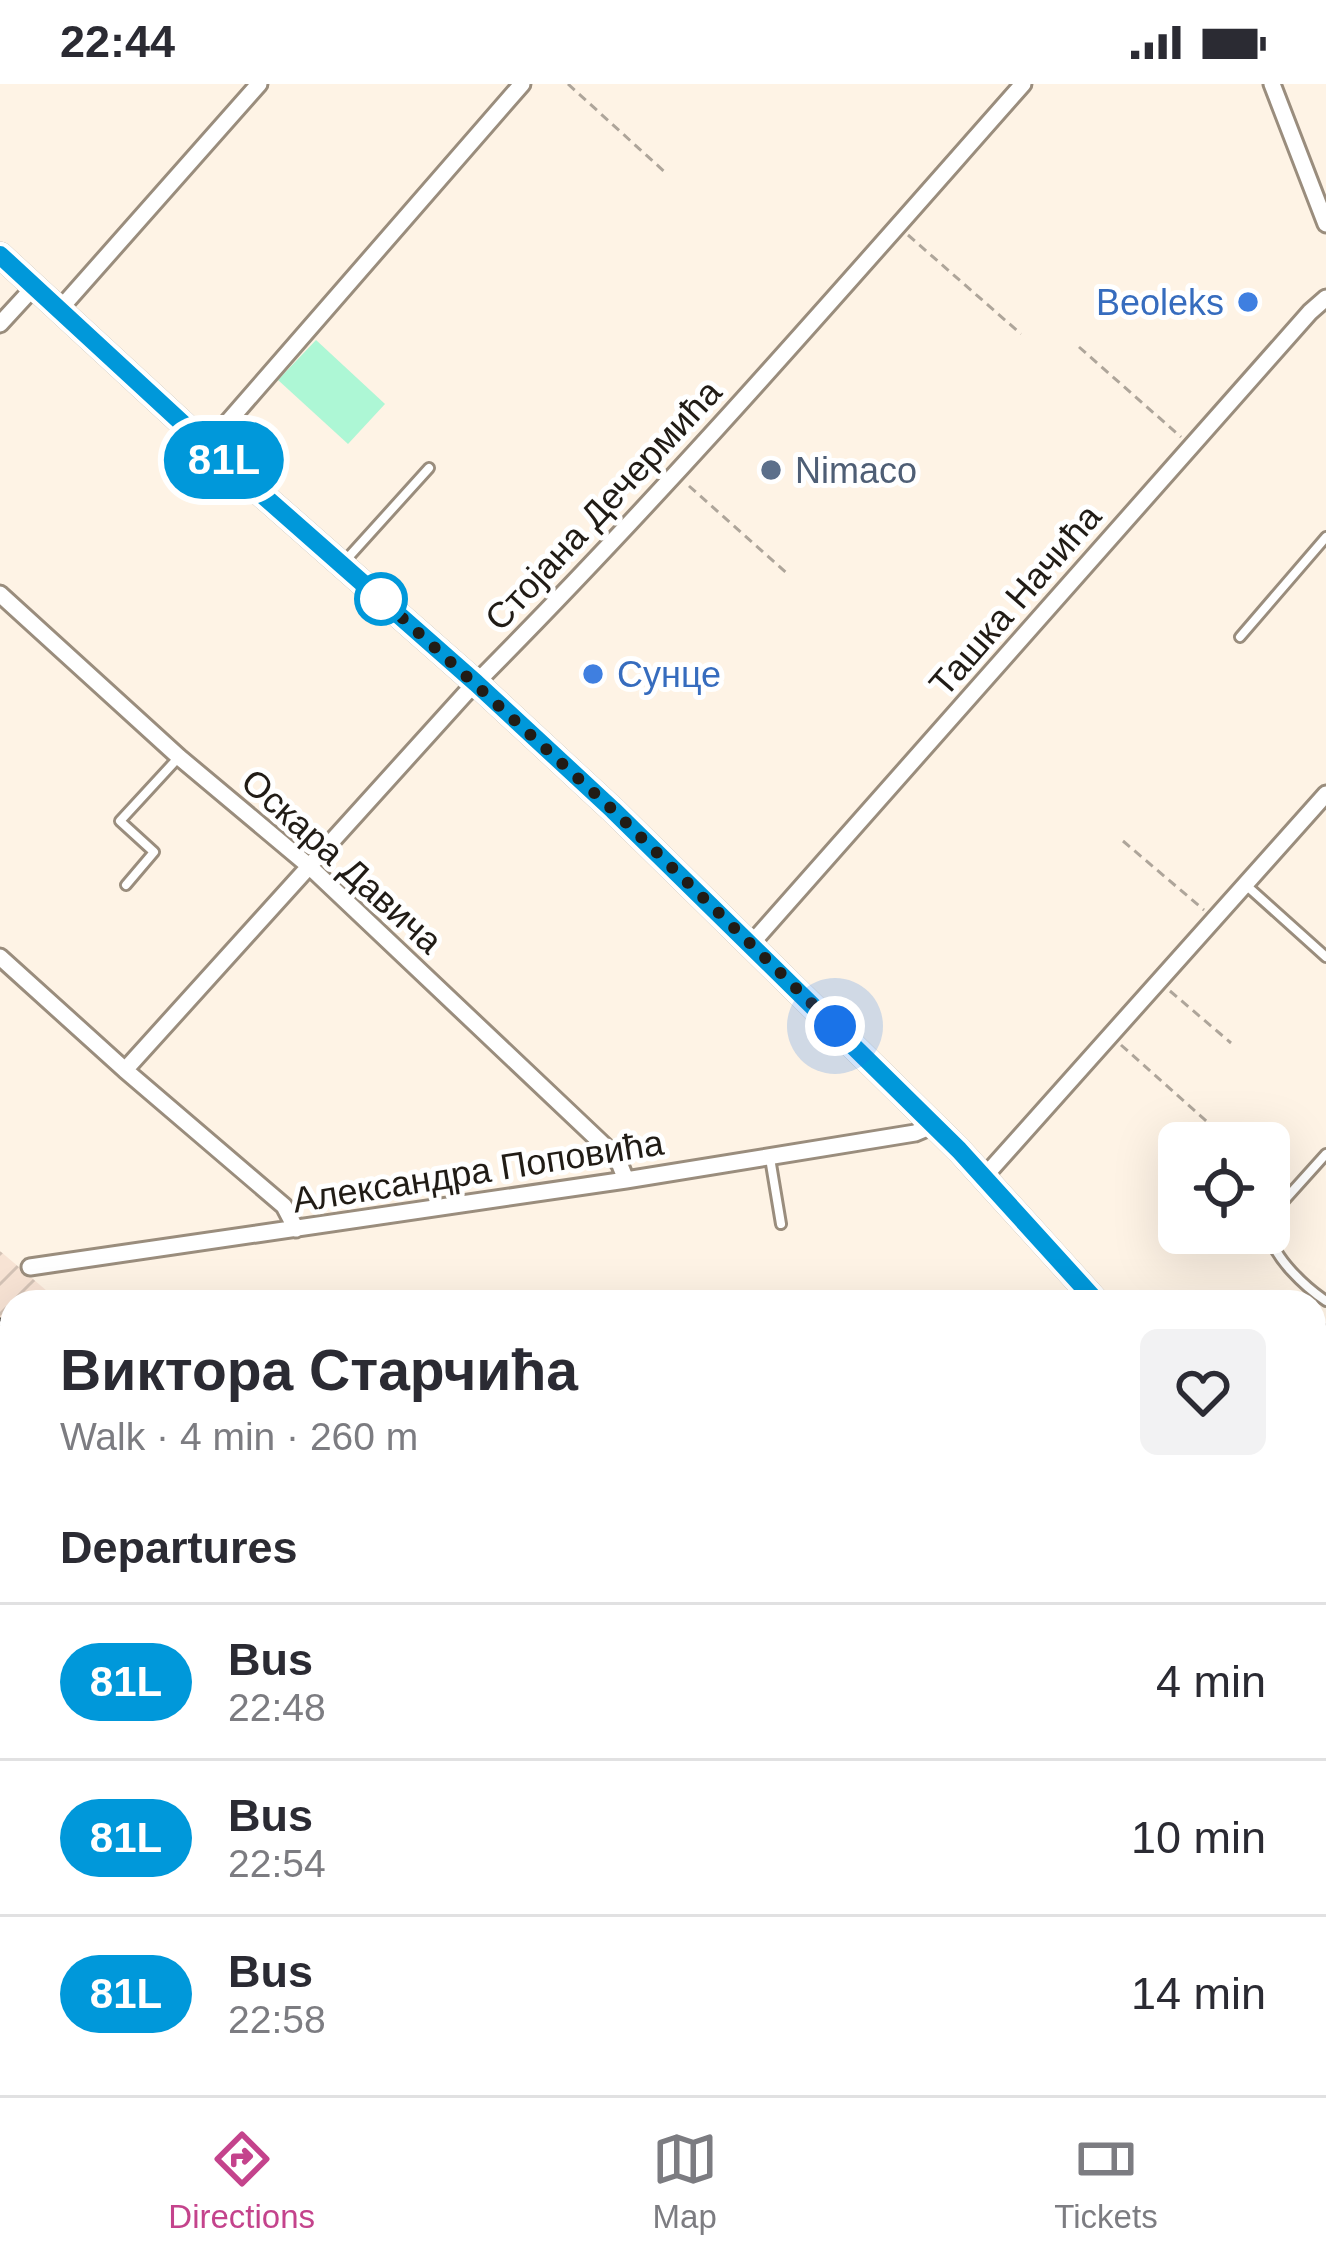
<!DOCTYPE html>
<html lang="en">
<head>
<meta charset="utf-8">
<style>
	:root { --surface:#fff; --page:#f2f2f3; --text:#2b2b33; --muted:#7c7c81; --line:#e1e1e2; --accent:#c4438c }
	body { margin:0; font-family:Arial,sans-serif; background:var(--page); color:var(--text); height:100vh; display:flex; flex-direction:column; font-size:45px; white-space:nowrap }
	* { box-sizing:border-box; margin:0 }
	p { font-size:39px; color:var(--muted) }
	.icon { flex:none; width:66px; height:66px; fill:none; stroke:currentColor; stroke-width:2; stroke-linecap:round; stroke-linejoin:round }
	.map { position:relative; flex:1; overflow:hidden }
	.details { position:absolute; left:0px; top:1206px; width:1326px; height:807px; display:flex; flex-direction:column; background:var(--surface); border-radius:36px 36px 0 0; box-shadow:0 12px 48px #0002 }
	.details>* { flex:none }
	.badge { padding:0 24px; border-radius:39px; font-size:42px; line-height:78px }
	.controls { position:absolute; left:1158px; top:1038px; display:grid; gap:24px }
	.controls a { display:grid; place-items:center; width:132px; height:132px; border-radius:18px; background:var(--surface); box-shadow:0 12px 48px #0002; font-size:60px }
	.you { position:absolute; width:60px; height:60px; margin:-30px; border:9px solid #fff; border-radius:50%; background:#1a73e8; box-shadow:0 0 0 18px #1a73e833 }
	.map>.badge { position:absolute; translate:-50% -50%; box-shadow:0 0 0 6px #fff }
	h2 { padding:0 60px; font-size:45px; line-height:108px }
	.round { display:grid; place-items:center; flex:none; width:126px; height:126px; border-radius:18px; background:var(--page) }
	.summary { display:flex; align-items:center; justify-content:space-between; height:204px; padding:0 60px }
	h1 { font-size:57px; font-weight:600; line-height:90px }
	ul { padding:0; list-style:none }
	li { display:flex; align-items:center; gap:36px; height:156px; padding:0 60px; border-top:3px solid var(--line) }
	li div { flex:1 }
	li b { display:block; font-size:45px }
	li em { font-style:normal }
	li .badge { min-width:132px; font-weight:700; text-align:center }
	.status { display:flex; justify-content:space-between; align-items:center; height:84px; padding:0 60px; background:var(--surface); direction:ltr }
	.status svg { height:33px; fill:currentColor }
	.dock { display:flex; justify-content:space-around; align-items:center; height:168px; border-top:3px solid var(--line); background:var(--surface); font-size:33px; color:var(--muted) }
	.dock a { display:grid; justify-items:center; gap:6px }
	.dock .selected { color:var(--accent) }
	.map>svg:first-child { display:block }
	.industrial { fill:url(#industrial-furrows) }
	.pitch { fill:#adf7d5 }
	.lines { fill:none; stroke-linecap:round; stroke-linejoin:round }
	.lane-casing { stroke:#9a8d7d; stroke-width:14 }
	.street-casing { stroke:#9a8d7d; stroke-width:21 }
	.secondary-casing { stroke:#9a8d7d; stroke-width:27 }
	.path { stroke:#aea59a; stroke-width:3; stroke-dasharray:9 6; stroke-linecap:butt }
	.lane { stroke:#fff; stroke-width:8 }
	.street { stroke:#fff; stroke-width:15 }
	.secondary { stroke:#fff; stroke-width:21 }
	.rail-casing { stroke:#413b34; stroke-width:9 }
	.rail { stroke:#fff; stroke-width:4.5; stroke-dasharray:14; stroke-linecap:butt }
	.line-casing { stroke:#fff; stroke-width:27 }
	.line { stroke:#0098da; stroke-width:18 }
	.walk { stroke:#211c16; stroke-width:12; stroke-dasharray:0 21.6 }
	.shop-dot { fill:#3f7fe0; stroke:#fff; stroke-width:4.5 }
	.service-dot { fill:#5c6f8a; stroke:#fff; stroke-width:4.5 }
	.stop-dot { fill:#fff; stroke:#0098da; stroke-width:6 }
	.labels { text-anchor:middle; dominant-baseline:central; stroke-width:10; stroke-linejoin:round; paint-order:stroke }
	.shop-label { font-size:36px; fill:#366cbe; stroke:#fff; text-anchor:end }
	.service-label { font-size:36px; fill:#4e5e75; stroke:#fff; text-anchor:start }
	.street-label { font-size:36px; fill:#211c16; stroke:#fff }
</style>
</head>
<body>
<div class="status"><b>22:44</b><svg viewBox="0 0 49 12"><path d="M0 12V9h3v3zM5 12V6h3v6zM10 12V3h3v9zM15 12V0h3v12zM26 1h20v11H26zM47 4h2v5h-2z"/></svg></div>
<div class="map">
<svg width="1326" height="2011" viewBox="0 0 1326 2011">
	<defs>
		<pattern id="industrial-furrows" width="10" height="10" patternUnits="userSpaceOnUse" patternTransform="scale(3)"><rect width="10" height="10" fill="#f7e3d4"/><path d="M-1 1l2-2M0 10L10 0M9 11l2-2" fill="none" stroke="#d3c2b5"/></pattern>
	</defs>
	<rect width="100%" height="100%" fill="#fef3e5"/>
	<!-- industrial -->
	<path class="industrial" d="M0 1167 60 1218H12V2001H976L988 2011H0Z"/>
	<!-- pitch -->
	<path class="pitch" d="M316 256 385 320 348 360 278 296Z"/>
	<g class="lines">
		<!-- lane casing -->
		<g class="lane-casing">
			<path id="lane" d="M345 477 429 384
				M1240 553 1326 453
				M126 801 154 768 120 737 178 674
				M1247 802 1326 873
				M770 1074 781 1140
				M1269 1147 1281 1120 1326 1070
				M1269 1149C1274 1174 1305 1203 1326 1217
				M1314 1321 1326 1308"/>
		</g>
		<!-- street casing -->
		<g class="street-casing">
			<path id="street" d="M1272 0 1326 140
				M60 225 259 0
				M0 240 34 203
				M207 362 522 0
				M0 510 179 673 309 782 610 1067 620 1081 626 1096
				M751 860 1310 228 1326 214
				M0 873 125 986 284 1122 296 1145
				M125 986 465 610C660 415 841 206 1023 0
				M984 1093 1326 710
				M30 1183 626 1096 915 1049 934 1041
				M1314 1251 1326 1250
				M1314 1576 1326 1575
				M1314 1847 1326 1773
				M49 2001 54 2011
				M1079 2011 1082 2001
				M1287 2011 1289 2001"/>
		</g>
		<!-- secondary casing -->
		<g class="secondary-casing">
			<path id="secondary" d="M0 171 207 362 476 599 613 726 959 1066 1097 1218
				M1314 1460 1326 1475"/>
		</g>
		<!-- path -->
		<path class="path" d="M568 0 667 90
			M908 151 1021 250
			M1079 263 1181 353
			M689 402 789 491
			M1123 757 1204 826
			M1170 907 1231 959
			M1121 961 1213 1043"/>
		<!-- lane -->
		<use href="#lane" class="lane"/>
		<!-- street -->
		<use href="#street" class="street"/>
		<!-- secondary -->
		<use href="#secondary" class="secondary"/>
		<!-- rail casing -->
		<g class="rail-casing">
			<path id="rail" d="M0 1238 12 1249
				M906 2001 918 2011"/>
		</g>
		<!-- rail -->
		<use href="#rail" class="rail"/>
	</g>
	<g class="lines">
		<!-- line casing -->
		<g class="line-casing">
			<path id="line" d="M0 171 207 362 476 599 613 726 959 1066 1097 1218"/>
		</g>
		<!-- line -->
		<use href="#line" class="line"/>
		<!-- walk -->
		<path class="walk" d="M381 515 376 510 613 726 835 942"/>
	</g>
	<!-- markers -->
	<g class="shop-dot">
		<circle cx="1248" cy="218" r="12"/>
		<circle cx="593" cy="590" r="12"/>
	</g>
	<circle class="service-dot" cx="771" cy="386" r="12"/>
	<circle class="stop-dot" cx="381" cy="515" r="24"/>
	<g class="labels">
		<!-- shop labels -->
		<g class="shop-label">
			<text x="1224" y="218">Beoleks</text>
			<text x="617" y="590" text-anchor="start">Сунце</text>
		</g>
		<!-- service labels -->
		<g class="service-label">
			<text x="795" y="386">Nimaco</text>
		</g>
		<!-- street labels -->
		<g class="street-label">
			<text transform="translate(603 421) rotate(-47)">Стојана Дечермића</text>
			<text transform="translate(1015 516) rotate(-49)">Ташка Начића</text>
			<text transform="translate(342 777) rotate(42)">Оскара Давича</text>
			<text transform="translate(478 1087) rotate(-9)">Александра Поповића</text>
		</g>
	</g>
</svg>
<div class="controls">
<a><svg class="icon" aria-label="locate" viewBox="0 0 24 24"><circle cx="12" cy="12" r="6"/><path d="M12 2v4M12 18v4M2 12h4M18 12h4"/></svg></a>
</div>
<div class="you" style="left:835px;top:942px"></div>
<b class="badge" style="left:224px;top:376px;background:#0098da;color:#fff">81L</b>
<section class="details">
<div class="summary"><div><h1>Виктора Старчића</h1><p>Walk · 4 min · 260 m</p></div><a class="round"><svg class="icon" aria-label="heart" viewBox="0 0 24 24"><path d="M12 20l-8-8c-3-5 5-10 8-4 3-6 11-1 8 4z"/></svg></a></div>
<h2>Departures</h2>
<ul>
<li><span class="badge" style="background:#0098da;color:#fff">81L</span><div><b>Bus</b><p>22:48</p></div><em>4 min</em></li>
<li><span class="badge" style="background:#0098da;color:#fff">81L</span><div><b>Bus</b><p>22:54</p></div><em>10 min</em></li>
<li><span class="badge" style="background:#0098da;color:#fff">81L</span><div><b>Bus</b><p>22:58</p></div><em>14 min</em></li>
</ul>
</section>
</div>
<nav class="dock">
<a class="selected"><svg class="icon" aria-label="directions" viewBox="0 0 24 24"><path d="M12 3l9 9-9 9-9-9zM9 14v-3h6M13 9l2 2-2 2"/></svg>Directions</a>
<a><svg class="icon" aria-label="map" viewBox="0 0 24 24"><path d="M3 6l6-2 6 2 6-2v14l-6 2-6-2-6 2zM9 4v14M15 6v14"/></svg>Map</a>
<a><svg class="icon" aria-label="tickets" viewBox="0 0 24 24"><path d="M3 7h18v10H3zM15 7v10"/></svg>Tickets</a>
</nav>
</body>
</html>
